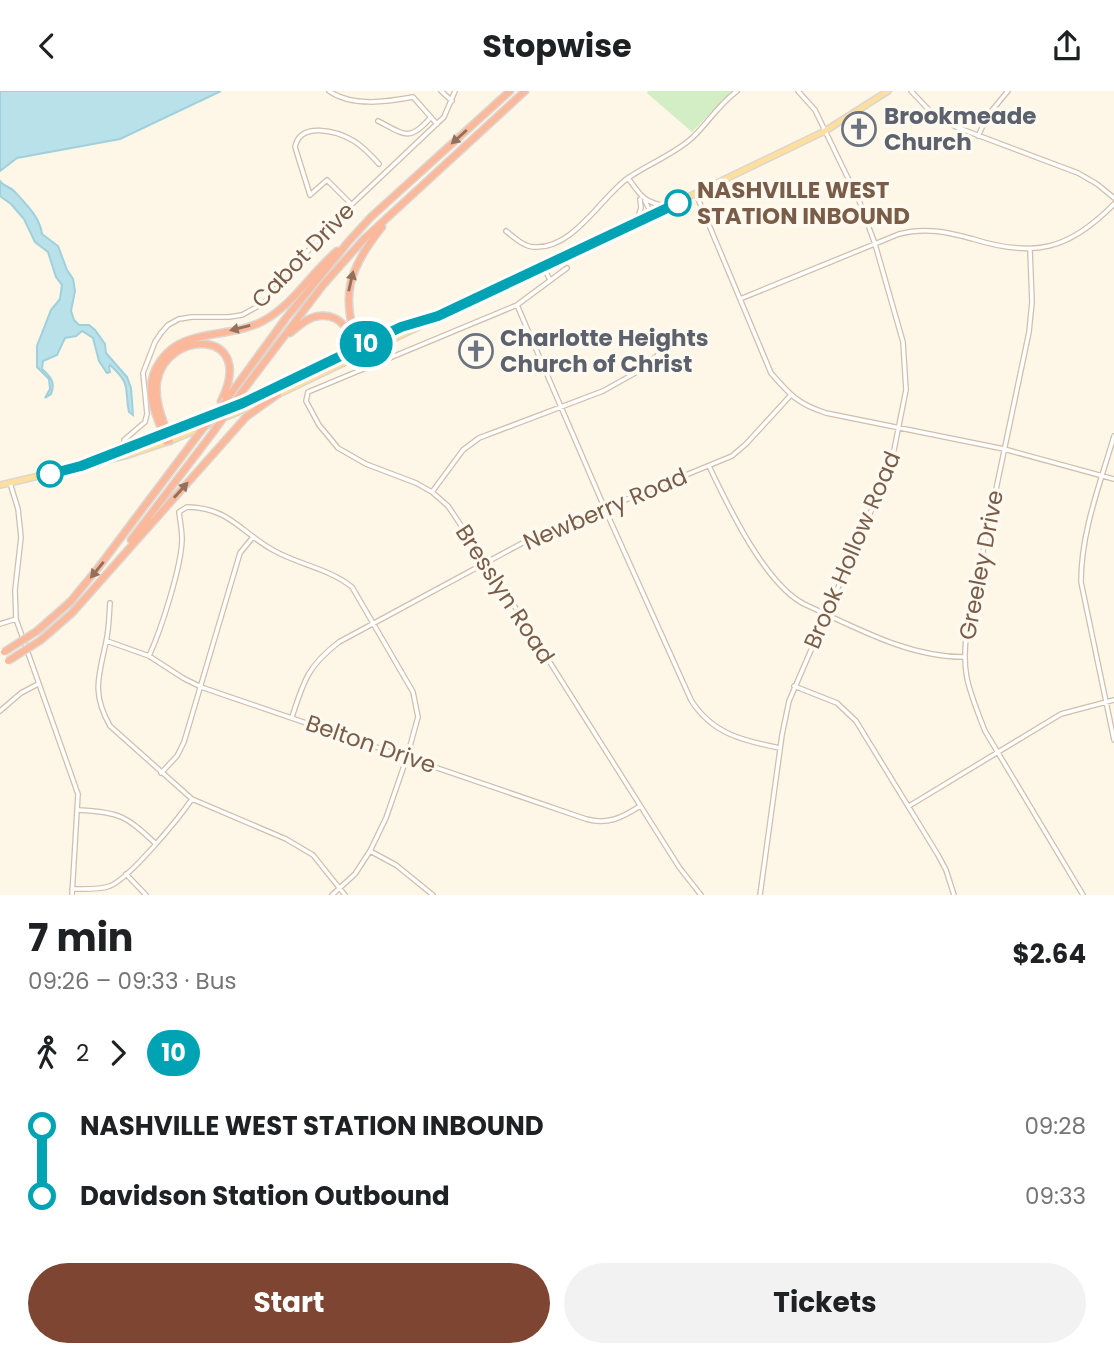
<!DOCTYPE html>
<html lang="en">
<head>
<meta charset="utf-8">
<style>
	:root { --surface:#fff; --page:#f2f2f2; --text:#202124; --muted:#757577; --accent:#7e4532 }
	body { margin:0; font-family:Poppins,sans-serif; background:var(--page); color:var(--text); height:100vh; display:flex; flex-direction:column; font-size:26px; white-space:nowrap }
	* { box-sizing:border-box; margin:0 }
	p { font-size:23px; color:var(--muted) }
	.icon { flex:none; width:38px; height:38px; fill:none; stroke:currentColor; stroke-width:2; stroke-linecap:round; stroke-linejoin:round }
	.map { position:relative; height:804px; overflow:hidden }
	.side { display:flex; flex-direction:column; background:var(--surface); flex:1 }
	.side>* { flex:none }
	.badge { padding:0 14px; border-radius:23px; font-size:24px; line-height:46px }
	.map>.badge { position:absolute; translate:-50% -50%; box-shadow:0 0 0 4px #fff }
	.legs { display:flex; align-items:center; gap:10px; height:77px; padding:0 28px; font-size:23px }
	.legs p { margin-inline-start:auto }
	.head { display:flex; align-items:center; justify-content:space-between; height:119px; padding:0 28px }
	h1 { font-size:38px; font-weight:700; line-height:52px }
	.primary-button { display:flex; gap:14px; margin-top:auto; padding:14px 28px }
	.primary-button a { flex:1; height:80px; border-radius:42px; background:var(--accent); color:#fff; font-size:28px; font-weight:700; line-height:80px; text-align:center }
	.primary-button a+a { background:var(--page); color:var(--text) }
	ul { padding:0 28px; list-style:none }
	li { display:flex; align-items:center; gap:24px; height:70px; font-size:26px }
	li i { display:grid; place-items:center; width:10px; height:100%; margin:0 9px; background:currentColor }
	li i::after { content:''; width:18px; height:18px; margin:-9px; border:5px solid; border-radius:50%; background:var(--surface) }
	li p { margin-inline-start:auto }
	li:first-child i { background:linear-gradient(#0000 50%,currentColor 0) }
	li:last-child i { background:linear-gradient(currentColor 50%,#0000 0) }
	header { display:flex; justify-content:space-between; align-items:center; height:91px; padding:0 28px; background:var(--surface); font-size:32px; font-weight:700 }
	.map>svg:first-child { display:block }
	.green { fill:#d3edc4 }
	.water { fill:#b9e1ea; stroke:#9fd0dc; stroke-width:2 }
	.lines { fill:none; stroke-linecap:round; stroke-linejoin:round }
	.minor-casing { stroke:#d1beab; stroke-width:6 }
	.major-casing { stroke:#dcd5d0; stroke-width:8 }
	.highway-casing { stroke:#dcd5d0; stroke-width:9 }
	.minor { stroke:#fff; stroke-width:3.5 }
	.major { stroke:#ffdf9d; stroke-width:5 }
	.highway { stroke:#fcb89a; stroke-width:6 }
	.highway-bridge-casing { stroke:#dcd5d0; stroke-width:9; stroke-linecap:butt }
	.highway-bridge { stroke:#fcb89a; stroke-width:6 }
	.oneway { fill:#946f59 }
	.line-1-casing { stroke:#fff; stroke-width:16 }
	.line-1 { stroke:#00a3b4; stroke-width:10 }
	.stop-1-dot { fill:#fff; stroke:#00a3b4; stroke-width:3.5 }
	.labels { text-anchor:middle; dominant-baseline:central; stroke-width:7; stroke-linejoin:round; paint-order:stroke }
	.worship-label { font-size:23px; font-weight:bold; fill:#5b616d; stroke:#fff9ef; text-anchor:start }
	.stop-label { font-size:23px; font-weight:bold; fill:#7a5d49; stroke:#fff9ef; text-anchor:start }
	.street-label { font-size:23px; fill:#7a5d49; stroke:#fff9ef }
</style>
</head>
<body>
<header><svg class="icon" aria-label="back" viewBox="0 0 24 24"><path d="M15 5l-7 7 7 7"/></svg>Stopwise<svg class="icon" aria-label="share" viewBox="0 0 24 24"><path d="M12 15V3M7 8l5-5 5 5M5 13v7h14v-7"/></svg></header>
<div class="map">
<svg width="1114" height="804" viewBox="0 0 1114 804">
	<rect width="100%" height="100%" fill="#fef6e7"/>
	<!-- green -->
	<path class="green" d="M648 0H732L692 41 647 2Z"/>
	<!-- water -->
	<path class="water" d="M0 0H221L120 48 17 67 0 80Z
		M0 90C4 96 9 95 14 100 25 112 40 126 42 143L58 155 67 179 73 188 75 200 71 220 74 229 79 234H89L95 239 105 253 106 262 127 286 131 297 133 324 129 321C124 296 132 294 110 274L109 276 110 281 107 282 99 270 93 247 82 240 76 245 65 247 57 264 43 270 42 278C50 285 56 291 51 303L45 307 50 298 49 288 37 276V255L51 219 60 208 62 194 56 186 48 161 35 151 24 128 11 113 0 105Z"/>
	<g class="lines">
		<!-- minor casing -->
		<g class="minor-casing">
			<path id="minor" d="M329 0C352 16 386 11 413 6L437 33
				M441 0 452 10
				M911 0 930 20 956 36 1078 82 1097 93 1114 107
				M378 30C404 43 409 52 431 26
				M978 45 988 24 1008 0
				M628 87C641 105 643 111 666 115
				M696 103 771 282C790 304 798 313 826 322L1004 358 1114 388
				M645 110 652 124
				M351 113 327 89 310 104 295 56C300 30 337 40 354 50 363 56 372 65 379 73
				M636 131 641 117 640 108
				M506 140C514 146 524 156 534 156 573 159 601 106 628 87 648 73 673 64 692 47 708 32 719 13 737 0
				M1030 159 1032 211 1029 241 968 532C960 581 968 596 985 640L1083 804
				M543 175 550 189
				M567 177 517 214 308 301 306 310 319 334 338 357 366 373 416 392 432 401 448 415 503 497 679 776 701 804
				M740 208 899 143C925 136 948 141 973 148 1034 167 1069 159 1114 113
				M517 214 605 418 691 609C712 643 744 650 780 657
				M362 263 366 276
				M1114 345C1100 393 1081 441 1081 491L1114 649
				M123 358 124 349 145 331 147 323 143 282 155 251 161 242 168 234 179 228 192 226H229L242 224 264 212 329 135 444 26 455 0
				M709 375C728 415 765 493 804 513 855 536 907 566 964 566
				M10 392 18 418 21 446 15 499 16 528 78 703 72 804
				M432 401 463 359 479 347 603 300 637 281 664 259
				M110 512C109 525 109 538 106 551 99 585 91 601 110 635L192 708 286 748 313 764 345 804
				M0 533 16 528
				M107 550 149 565 183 587 201 596 586 728C607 734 622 727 640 715
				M149 565C161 539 181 477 182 449 182 439 180 430 179 421L187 416C230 417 239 440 273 459 299 474 328 477 352 496L413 601 418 626 407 666 386 727 370 760 355 783 332 804
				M794 595 837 612 856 630 938 764 946 779 954 804
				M0 620 21 602 38 593
				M292 626C304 589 308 575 339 551L528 449 732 365 746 353 790 305
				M161 682 177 665 184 651 240 462 253 446
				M909 715 1061 623 1114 609
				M79 719C120 721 126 725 156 753
				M370 760 396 774 433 804
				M126 783 146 804
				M72 798C84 798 99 799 110 795 130 787 179 727 192 708
				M760 804 782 644 789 610 891 374 906 299 903 251 875 153 860 112 815 19 798 0"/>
		</g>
		<!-- major casing -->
		<g class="major-casing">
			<path id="major" d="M275 305 825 40 888 0
				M86 373 243 312 401 236 432 227
				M0 394 128 364 170 350 266 309"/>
		</g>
		<!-- highway casing -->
		<g class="highway-casing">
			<path id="highway" d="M290 242C299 235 308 226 319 225 344 222 358 248 339 266
				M359 256C339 206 349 177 382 136
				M238 306 323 194 363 149 525 0
				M226 309 286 227 349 150 371 126 510 0
				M170 350C164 332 154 310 157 291 166 237 258 238 221 310
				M166 351C162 338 155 324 152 310 146 280 166 254 195 247 218 241 242 241 263 230 293 214 311 182 337 160
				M131 449 214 340
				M37 540 70 511 98 477 198 344
				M41 549 72 522 246 326 278 303"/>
		</g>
		<!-- minor -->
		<use href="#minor" class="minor"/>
		<!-- major -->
		<use href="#major" class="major"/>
		<!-- highway -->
		<use href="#highway" class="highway"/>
		<!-- highway-bridge casing -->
		<g class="highway-bridge-casing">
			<path id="highway-bridge" d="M214 340 238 306
				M198 344 226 309
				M4 561 37 540
				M8 570 41 549"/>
		</g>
		<!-- highway-bridge -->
		<use href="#highway-bridge" class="highway-bridge"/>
	</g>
	<!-- one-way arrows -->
	<defs><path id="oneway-solid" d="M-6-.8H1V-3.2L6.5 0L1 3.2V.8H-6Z" transform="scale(1.75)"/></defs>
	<g class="oneway">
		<use href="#oneway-solid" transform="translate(459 46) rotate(138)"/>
		<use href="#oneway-solid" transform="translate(351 190) rotate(-77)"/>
		<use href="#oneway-solid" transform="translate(240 237) rotate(166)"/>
		<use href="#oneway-solid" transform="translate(181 399) rotate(-48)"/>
		<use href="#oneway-solid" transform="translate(97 479) rotate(129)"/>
	</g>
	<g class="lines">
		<!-- line-1 casing -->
		<g class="line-1-casing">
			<path id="line-1" d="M50 383 81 375 243 312 401 236 438 225 678 112"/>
		</g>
		<!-- line-1 -->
		<use href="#line-1" class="line-1"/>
	</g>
	<!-- icons -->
	<defs>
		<g id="church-ring" transform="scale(1.75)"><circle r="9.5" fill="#fff9ef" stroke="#6b7280" stroke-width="1.5"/><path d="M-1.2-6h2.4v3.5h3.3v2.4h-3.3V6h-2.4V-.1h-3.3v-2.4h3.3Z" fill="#6b7280"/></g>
	</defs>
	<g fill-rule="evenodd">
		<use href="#church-ring" x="859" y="38"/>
		<use href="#church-ring" x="476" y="260"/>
	</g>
	<!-- markers -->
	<g class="stop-1-dot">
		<circle cx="678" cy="112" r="12"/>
		<circle cx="50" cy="383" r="12"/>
	</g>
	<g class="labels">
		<!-- worship labels -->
		<g class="worship-label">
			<text x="884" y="25">Brookmeade<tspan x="884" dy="26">Church</tspan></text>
			<text x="500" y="247">Charlotte Heights<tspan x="500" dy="26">Church of Christ</tspan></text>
		</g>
		<!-- stop labels -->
		<g class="stop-label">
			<text x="697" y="99">NASHVILLE WEST<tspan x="697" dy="26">STATION INBOUND</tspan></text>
		</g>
		<!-- street labels -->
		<g class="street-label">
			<text transform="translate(303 164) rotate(-46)">Cabot Drive</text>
			<text transform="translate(605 418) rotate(-23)">Newberry Road</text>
			<text transform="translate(852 459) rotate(-67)">Brook Hollow Road</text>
			<text transform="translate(981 474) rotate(-79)">Greeley Drive</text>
			<text transform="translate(505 503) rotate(57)">Bresslyn Road</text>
			<text transform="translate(371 653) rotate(19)">Belton Drive</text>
		</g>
	</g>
</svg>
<b class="badge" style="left:366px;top:253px;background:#00a3b4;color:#fff">10</b>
</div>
<section class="side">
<div class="head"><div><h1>7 min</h1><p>09:26 – 09:33 · Bus</p></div><b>$2.64</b></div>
<div class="legs"><svg class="icon" aria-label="walk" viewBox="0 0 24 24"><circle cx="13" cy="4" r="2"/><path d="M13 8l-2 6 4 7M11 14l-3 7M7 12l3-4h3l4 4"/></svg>2<svg class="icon" aria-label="forward" viewBox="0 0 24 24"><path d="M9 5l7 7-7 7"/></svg><b class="badge" style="background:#00a3b4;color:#fff">10</b></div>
<ul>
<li><i style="color:#00a3b4"></i><b>NASHVILLE WEST STATION INBOUND</b><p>09:28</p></li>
<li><i style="color:#00a3b4"></i><b>Davidson Station Outbound</b><p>09:33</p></li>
</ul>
<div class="primary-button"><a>Start</a><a>Tickets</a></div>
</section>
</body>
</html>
